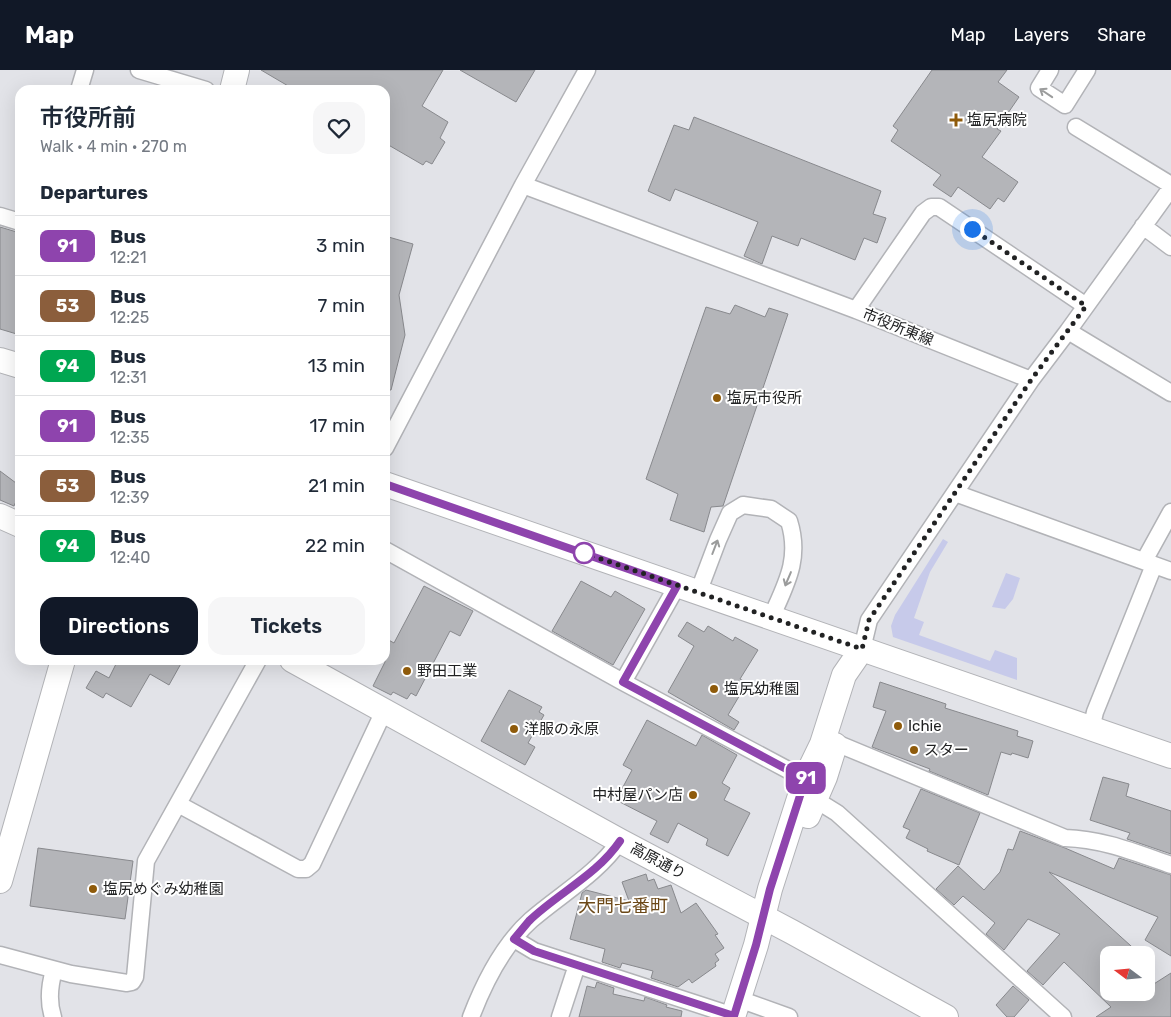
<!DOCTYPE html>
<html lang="en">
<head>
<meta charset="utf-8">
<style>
	:root { --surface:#fff; --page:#f6f6f7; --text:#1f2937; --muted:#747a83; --line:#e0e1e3; --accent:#111827 }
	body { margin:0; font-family:Rubik,"Noto Sans JP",sans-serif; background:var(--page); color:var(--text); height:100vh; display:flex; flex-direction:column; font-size:19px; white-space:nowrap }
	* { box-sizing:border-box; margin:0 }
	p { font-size:16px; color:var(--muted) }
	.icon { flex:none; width:28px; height:28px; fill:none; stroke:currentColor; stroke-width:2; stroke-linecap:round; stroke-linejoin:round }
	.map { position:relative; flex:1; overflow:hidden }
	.drawer { position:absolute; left:15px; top:15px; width:375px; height:580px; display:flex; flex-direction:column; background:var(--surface); border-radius:15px; box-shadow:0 5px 20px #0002 }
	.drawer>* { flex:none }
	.badge { padding:0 10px; border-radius:8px; font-size:18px; line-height:32px }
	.needle { width:32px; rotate:286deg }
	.fabs { position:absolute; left:1100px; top:876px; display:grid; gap:10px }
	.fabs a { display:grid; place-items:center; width:55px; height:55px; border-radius:10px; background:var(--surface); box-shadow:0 5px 20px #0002; font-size:25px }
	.you { position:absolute; width:25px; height:25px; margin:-12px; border:4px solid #fff; border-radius:50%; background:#1a73e8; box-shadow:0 0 0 8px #1a73e833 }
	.map>.badge { position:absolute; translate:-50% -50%; box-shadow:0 0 0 2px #fff }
	h2 { padding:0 25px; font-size:19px; line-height:45px }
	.round { display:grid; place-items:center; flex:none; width:52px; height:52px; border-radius:15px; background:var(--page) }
	.overview { display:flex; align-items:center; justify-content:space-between; height:85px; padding:0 25px }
	h1 { font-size:24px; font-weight:600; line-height:38px }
	.cta { display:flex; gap:10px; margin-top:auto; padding:10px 25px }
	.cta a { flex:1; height:58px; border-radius:15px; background:var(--accent); color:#fff; font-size:20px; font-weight:600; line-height:58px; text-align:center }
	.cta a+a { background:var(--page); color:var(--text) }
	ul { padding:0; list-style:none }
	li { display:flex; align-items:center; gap:15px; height:60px; padding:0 25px; border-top:1px solid var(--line) }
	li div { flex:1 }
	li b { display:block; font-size:19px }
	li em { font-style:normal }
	li .badge { min-width:55px; font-weight:700; text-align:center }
	header { display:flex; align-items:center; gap:30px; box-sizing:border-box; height:70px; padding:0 25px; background:var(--accent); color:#fff }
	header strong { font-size:24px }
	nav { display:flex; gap:28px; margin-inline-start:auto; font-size:18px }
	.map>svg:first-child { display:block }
	.green { fill:#c7caea }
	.building { fill:#b4b5b9; stroke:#88898d }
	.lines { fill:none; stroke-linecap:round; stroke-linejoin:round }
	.street-casing { stroke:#b2b3b7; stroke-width:19 }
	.secondary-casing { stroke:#b2b3b7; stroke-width:26 }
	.street { stroke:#fff; stroke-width:16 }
	.secondary { stroke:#fff; stroke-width:24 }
	.oneway { stroke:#9b9c9c }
	.line-casing { stroke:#fff; stroke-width:11 }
	.line { stroke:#8e44ad; stroke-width:8 }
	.walk { stroke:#212223; stroke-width:5; stroke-dasharray:0 9 }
	.poi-dot { fill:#8f5b0b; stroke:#fff; stroke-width:2 }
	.stop-dot { fill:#fff; stroke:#8e44ad; stroke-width:2.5 }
	.labels { text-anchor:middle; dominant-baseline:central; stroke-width:4; stroke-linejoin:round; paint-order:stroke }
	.poi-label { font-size:15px; fill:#212223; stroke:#fff; text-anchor:start }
	.street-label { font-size:15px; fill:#212223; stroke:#fff }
	.quarter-label { font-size:18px; fill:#6c4817; stroke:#fff }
</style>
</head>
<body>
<header>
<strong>Map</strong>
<nav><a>Map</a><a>Layers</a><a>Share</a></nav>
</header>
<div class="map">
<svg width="1171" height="947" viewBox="0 0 1171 947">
	<rect width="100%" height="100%" fill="#e2e3e8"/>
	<!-- green -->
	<path class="green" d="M943 469 948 472 930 502 914 548 924 552 919 565 990 591 995 580 1017 588V610L893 567 891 556 895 545Z
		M1006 503 1020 508 1013 529 1005 539 992 537Z"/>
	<!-- building -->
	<path class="building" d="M261 0H443L422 36 448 52 440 68 445 72 432 94 426 91 423 95 385 73V20H295Z
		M460 0H535L516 32Z
		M932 0H1007L998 12 1019 27 997 59 1001 61 982 87 1018 112 1004 132 998 128 990 139 958 117 951 127 933 115 941 105 891 71 898 60 893 56Z
		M694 47 881 121 873 144 886 148 877 173 864 168 855 190 801 168 798 176 772 166 762 194 744 186 758 152 675 119 670 131 648 121 674 55 689 60Z
		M0 157 20 163V265L0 259Z
		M385 166 413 174 399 225 405 265 391 320H385Z
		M735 235 765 247 769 238 788 244 723 436 711 437 704 462 670 450 678 424 646 409 706 237 730 244Z
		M0 401 20 416V422L14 436 0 430Z
		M581 511 611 527 615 521 645 539 613 595 552 561Z
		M424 516 473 541 460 566 450 561 416 626 411 623 407 629 393 622 391 625 373 616 385 592V568L394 573Z
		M687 552 704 562 708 556 733 571 735 567 758 580 740 609 747 613 728 645 739 652 734 660 668 622 694 576 678 566Z
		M118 590H183L169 615 150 604 131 637 106 623 103 628 86 618 96 601 109 608Z
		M880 612 946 634 945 638 1018 661 1017 666 1033 671 1028 688 1012 683 1011 685 1001 682 988 725 929 701 930 699 872 677 886 641 873 637Z
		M509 620 542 637 539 642 544 645 528 673 535 677 525 695 481 671Z
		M647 650 696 676 702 665 737 685 722 713 730 718 724 730 750 743 728 786 706 775 708 769 678 753 668 773 650 764 657 751 616 730 632 700 623 695Z
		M1103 707 1129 714 1126 726 1171 741V784L1127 769 1130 763 1090 750Z
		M921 719 980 743 959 795 927 781 928 779 906 768 910 760 903 757Z
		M1020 761 1065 778 1114 799 1119 788 1171 805V886L1145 870 1158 847 1049 802 1141 885H1109V922H1146V919L1171 903V947H1096L1111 937 1064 892 1043 915 1027 901 1060 864 1028 849 1004 880 986 864 995 853 963 826 954 835 936 819 958 796 984 820 1000 802 1008 779 1013 780Z
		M38 778 133 791 125 849 30 836Z
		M646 804 648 811 654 809 658 819 671 815 681 843 696 833 718 864 715 865 724 878 715 884 719 890 715 893 716 896 692 913 689 909 678 917 651 908 653 901 622 893 620 898 602 892 605 879 570 869 582 823 586 820 629 831 622 812Z
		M597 912 614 918 613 924 644 931 645 927 667 935 666 937 682 941 681 947H579L587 916 595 918Z
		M1013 916 1029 930 1014 947H1007L996 935Z"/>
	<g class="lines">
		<!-- street casing -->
		<g class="street-casing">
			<path id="street" d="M139 0 206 20
				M1050 0 1039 18 1065 35 1087 0
				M79 20 85 0
				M1076 57 1171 115
				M523 115 856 240
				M0 146 20 152
				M1143 156 1171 177
				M1068 261 1171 323
				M1031 310 856 240 923 143 931 137H939L1086 236
				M385 378 523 115 587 0
				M955 423 1171 501
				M385 480 623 612 790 701 806 707
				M1144 491 1171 442
				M698 523 718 470 730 443 743 435 771 439 789 451C801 489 786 514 771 548
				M862 579 869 550 1031 310 1068 261 1171 118
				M623 612 677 516
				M1091 659 1095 642 1154 495
				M836 673 1065 768C1103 769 1136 783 1171 795
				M816 730 837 743 1063 947
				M178 734 298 799H306L312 794 384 641
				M514 869 534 881 734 946
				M0 885 71 904 127 913 132 912 135 907 146 791 258 590
				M750 933 789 947
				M53 947C48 932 50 914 54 900
				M471 947C484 913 504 874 531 850 561 824 597 804 620 771
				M560 947 577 895"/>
		</g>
		<!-- secondary casing -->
		<g class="secondary-casing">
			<path id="secondary" d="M232 20 237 0
				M0 290 20 296
				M385 414 1171 686
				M0 446 20 455
				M292 590 620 771 792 862 946 947
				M808 746 825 707 835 675
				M0 811 63 590
				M733 947 756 875 770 819 806 707 822 674 844 605 862 579"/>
		</g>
		<!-- street -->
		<use href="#street" class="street"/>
		<!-- secondary -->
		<use href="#secondary" class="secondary"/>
	</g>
	<!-- one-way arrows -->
	<defs><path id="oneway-shaft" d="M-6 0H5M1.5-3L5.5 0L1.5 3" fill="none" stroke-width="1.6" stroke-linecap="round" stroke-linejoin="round" transform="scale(1.25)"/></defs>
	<g class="oneway">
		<use href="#oneway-shaft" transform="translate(1046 23) rotate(-146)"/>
		<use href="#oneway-shaft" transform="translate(715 477) rotate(-69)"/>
		<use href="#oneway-shaft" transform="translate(788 509) rotate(113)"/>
	</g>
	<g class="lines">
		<!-- line casing -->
		<g class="line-casing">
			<path id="line" d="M385 414 677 516 623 612 790 701 806 707 770 819 756 875 734 946 534 881 514 869C519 863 524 857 529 851 558 823 597 805 620 771"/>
		</g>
		<!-- line -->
		<use href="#line" class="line"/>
		<!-- walk -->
		<path class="walk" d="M584 483 862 579 869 550 1031 310 1086 236 972 159"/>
	</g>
	<!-- markers -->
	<g class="poi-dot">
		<path d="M953.5 42.5h5v5h5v5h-5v5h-5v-5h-5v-5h5z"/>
		<circle cx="717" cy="328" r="5"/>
		<circle cx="407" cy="601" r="5"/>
		<circle cx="714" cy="619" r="5"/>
		<circle cx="898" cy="656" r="5"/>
		<circle cx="514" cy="659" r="5"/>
		<circle cx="914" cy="680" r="5"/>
		<circle cx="693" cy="725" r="5"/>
		<circle cx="93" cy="819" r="5"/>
	</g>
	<circle class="stop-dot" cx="584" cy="483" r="10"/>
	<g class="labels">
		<!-- poi labels -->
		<g class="poi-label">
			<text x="967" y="50">塩尻病院</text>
			<text x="727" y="328">塩尻市役所</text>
			<text x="417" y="601">野田工業</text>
			<text x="724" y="619">塩尻幼稚園</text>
			<text x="908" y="656">Ichie</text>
			<text x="524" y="659">洋服の永原</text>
			<text x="924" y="680">スター</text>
			<text x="683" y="725" text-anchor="end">中村屋パン店</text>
			<text x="103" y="819">塩尻めぐみ幼稚園</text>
		</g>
		<!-- street labels -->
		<g class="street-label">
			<text transform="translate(898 257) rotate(22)">市役所東線</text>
			<text transform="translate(658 791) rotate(28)">高原通り</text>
		</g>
		<!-- quarter labels -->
		<g class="quarter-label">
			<text x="623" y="836">大門七番町</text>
		</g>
	</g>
</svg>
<div class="fabs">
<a><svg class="needle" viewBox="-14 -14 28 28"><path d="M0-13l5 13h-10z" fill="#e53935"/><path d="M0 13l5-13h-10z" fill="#747a83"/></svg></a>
</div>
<div class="you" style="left:972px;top:159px"></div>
<b class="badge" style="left:806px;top:708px;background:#8e44ad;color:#fff">91</b>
<section class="drawer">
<div class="overview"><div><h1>市役所前</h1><p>Walk · 4 min · 270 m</p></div><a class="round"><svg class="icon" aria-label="heart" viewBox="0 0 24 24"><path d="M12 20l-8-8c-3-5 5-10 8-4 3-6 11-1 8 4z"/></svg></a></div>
<h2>Departures</h2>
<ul>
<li><span class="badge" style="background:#8e44ad;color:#fff">91</span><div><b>Bus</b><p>12:21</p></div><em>3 min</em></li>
<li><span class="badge" style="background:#8b5e3c;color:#fff">53</span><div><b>Bus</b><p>12:25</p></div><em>7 min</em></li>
<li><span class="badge" style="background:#00a651;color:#fff">94</span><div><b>Bus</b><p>12:31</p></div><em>13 min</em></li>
<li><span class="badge" style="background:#8e44ad;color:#fff">91</span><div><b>Bus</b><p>12:35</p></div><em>17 min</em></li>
<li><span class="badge" style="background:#8b5e3c;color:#fff">53</span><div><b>Bus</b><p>12:39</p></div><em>21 min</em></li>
<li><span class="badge" style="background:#00a651;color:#fff">94</span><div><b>Bus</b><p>12:40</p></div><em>22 min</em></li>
</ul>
<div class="cta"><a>Directions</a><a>Tickets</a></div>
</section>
</div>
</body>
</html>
